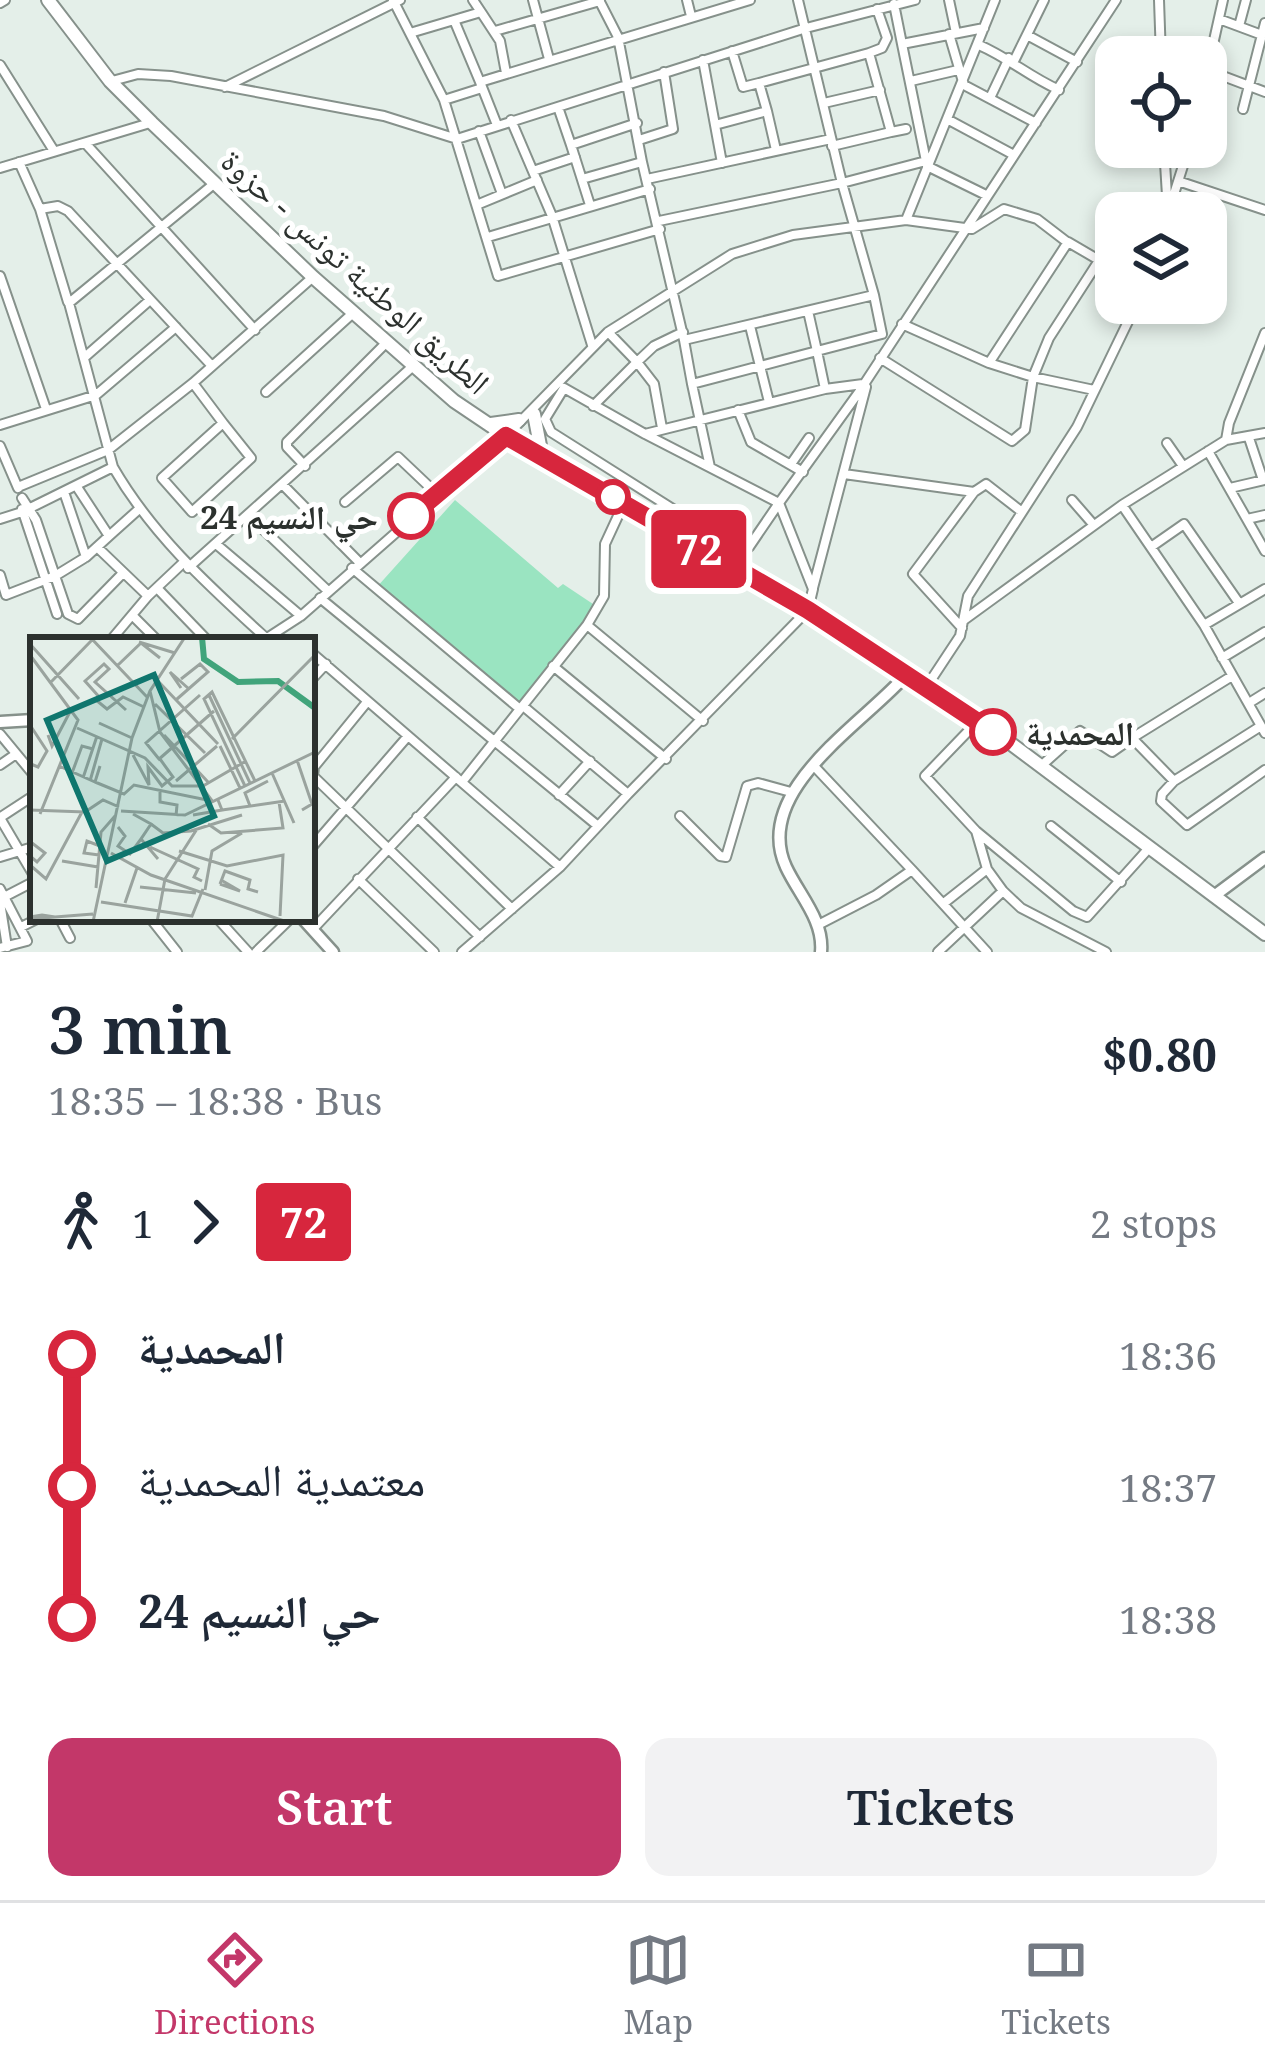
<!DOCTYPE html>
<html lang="en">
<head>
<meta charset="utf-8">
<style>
	:root { --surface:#fff; --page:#f2f2f3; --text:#1f2937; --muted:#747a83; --line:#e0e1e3; --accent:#c33769 }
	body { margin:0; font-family:"Noto Serif","Noto Naskh Arabic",serif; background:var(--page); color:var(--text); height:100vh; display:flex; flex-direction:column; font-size:45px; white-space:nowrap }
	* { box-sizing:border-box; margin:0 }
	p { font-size:39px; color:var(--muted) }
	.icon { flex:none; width:66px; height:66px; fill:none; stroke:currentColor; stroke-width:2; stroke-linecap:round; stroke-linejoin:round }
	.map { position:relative; height:952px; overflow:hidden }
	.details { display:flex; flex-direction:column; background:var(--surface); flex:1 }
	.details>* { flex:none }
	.badge { padding:0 24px; border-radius:9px; font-size:42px; line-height:78px }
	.fabs { position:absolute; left:1095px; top:36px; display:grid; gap:24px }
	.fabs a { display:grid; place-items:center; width:132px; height:132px; border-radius:24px; background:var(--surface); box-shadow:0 6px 18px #0003; font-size:60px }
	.map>.badge { position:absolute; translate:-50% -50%; box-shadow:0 0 0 6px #fff }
	.legs { display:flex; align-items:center; gap:18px; height:132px; padding:0 48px; font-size:39px }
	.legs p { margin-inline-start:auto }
	.headline { display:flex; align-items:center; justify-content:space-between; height:204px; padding:0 48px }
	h1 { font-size:66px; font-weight:600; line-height:90px }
	.cta { display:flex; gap:24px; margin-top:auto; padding:24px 48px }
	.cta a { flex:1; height:138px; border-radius:24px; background:var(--accent); color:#fff; font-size:48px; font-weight:600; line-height:138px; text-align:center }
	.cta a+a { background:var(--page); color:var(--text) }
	ul { padding:0 48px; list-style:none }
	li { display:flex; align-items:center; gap:42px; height:132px; font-size:45px }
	li i { display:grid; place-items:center; width:18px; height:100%; margin:0 15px; background:currentColor }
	li i::after { content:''; width:30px; height:30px; margin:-15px; border:9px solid; border-radius:50%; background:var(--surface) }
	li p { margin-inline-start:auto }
	li:first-child i { background:linear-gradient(#0000 50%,currentColor 0) }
	li:last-child i { background:linear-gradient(currentColor 50%,#0000 0) }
	.tabs { display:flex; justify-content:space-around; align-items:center; height:168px; border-top:3px solid var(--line); background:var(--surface); font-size:33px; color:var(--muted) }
	.tabs a { display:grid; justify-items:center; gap:6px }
	.tabs .on { color:var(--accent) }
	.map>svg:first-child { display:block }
	.pitch { fill:#9ae4c1 }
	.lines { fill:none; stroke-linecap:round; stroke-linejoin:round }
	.street-casing { stroke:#86918b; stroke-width:12 }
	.secondary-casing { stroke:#86918b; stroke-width:15 }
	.primary-casing { stroke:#86918b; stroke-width:16 }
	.street { stroke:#fff; stroke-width:8 }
	.secondary { stroke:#fff; stroke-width:10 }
	.primary { stroke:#fff; stroke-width:12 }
	.line-1-casing { stroke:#fff; stroke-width:27 }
	.line-1 { stroke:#d7263d; stroke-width:18 }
	.stop-1-dot { fill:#fff; stroke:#d7263d; stroke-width:6 }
	.labels { text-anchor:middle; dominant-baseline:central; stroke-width:10; stroke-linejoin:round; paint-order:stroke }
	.street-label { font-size:33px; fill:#2c312e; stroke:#fff }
	.stop-label { font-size:33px; font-weight:bold; fill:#2c312e; stroke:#fff; text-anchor:end }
	.inset-river { fill:none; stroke:#41a47b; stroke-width:6 }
	.inset-road { fill:none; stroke:#9aa39e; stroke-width:3 }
	.view { fill:#0f766e; fill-opacity:0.15; stroke:#0f766e; stroke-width:6 }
	.inset-edge { fill:none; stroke:#2c312e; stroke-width:6 }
</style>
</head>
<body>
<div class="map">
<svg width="1265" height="952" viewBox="0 0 1265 952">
	<rect width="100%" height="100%" fill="#e4efe9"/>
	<!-- pitch -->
	<path class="pitch" d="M455 500 558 588 563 584 596 606 521 708 376 588Z"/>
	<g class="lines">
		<!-- street casing -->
		<g class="street-casing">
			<path id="street" d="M393 0 444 100 498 276 660 229
				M473 0 481 12 454 20 480 82
				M533 0 549 59
				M599 0 618 37 642 162 684 340
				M687 0 691 16
				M798 0 842 183 926 161
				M949 0 956 33
				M1159 0 1161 57
				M0 3 5 0
				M894 4 902 44
				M877 9 887 38 882 48 869 53 891 132 906 129
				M481 12 500 41 506 73
				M1219 19 1262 35
				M1239 26 1246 0
				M984 28 902 44 927 166 986 195
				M495 31 600 1
				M410 33 454 20
				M949 34 964 85 1036 123
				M1027 35 1077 62
				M979 45C1009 58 1028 76 1059 90
				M703 60 722 163
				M1014 61 1044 0
				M0 65 54 151
				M1207 70 1265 92
				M1206 76 1223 0
				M112 81 138 74 171 76 384 116 457 139 806 28 915 0
				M911 81 958 70
				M759 83 869 53
				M225 87 400 0
				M990 98 1009 58
				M444 100 482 88
				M824 103 880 90
				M558 107 571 145
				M1243 109 1265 23
				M767 111 776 150
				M947 119 1014 155
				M511 120 552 216 592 345
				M497 125 480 82 750 0
				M715 125 767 111 759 83 743 87 732 51
				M479 131 502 194
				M639 140 673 129 664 72
				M86 144 255 330
				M832 146 891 132
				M1164 147 1168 212
				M19 162 40 209 68 302
				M0 168 150 123
				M533 171 575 157
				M582 179 642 162
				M647 179 831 139
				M1181 182 1265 210
				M479 204 537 180
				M590 205 571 145 637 123
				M40 209 58 206 68 211 212 366
				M1168 213 1189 147
				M906 220 972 229 1004 209 1037 219 1067 242
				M488 237 650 189
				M0 276 46 409
				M808 311 817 351 882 334 874 295
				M902 324 989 363 1068 242 1116 270
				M750 326 769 402
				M608 332 637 362 654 346 683 332
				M86 356 150 300
				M880 358 1012 441 1025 430 1033 377 1094 390
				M989 363 1033 377 1049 338 1100 259
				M193 383 223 423
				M692 384 710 467
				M825 389 863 384
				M266 392 353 313
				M593 406 637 362 654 384 662 428
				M738 410 751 442 803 472
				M223 423 251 458 192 512 162 478Z
				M0 425 96 395 176 327
				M645 434 779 503 749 547H733L551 432 545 419 564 388 645 434 825 389 817 351 692 384 684 340 874 295 842 183 659 221
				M1249 438 1263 480
				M1226 440 1265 433
				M1167 443 1183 466
				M0 446 18 488
				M1208 451 1265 551
				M791 464 809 438
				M305 466 287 447V442L386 343
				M113 467C153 536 208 585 267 639
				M844 474 974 492 986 484 1022 512
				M283 485 359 562
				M18 487 108 450 193 383 313 277
				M77 487 109 536 86 557
				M1230 488 1264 480
				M22 498 36 520 68 614 78 619 123 573
				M1072 500 1092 523
				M345 502 398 457 437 494
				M1122 505 1226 440 1229 423 1265 333
				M22 509 57 614
				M248 515 328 591
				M0 519 22 512 113 467 69 303 215 183
				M1247 519 1265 515
				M109 536 138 510
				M216 544 301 616
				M97 547 148 596 184 562
				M1151 547 1184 524 1239 603
				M188 568 412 367
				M352 568 520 709
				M0 575 6 595 55 576 86 557 64 492
				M157 588 207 640
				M813 588 866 387
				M320 598 598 826
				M132 615 157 640
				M964 620 1122 505 1204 625 1265 589
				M587 625 604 596 605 544 624 503
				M1204 625 1265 733
				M962 628 913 574 974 492
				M111 640 148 596
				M264 640 301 616 506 436 608 332 732 254 793 235 906 220 995 0
				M312 653 560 867
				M1222 658 1265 632
				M553 666 666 759
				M312 679 326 664
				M927 686 960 636 968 596 1077 427 1137 303
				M367 702 314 767 313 776 480 937
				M1249 703 1265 693
				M977 722 925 776 976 831 987 869 1003 891 1021 908 1106 952
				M0 734 33 774
				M1132 738 1232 676
				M0 765 16 754
				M813 765 912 870
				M1041 766 1080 731 1112 752 1132 738 1174 781 1162 794 1161 801 1187 825 1265 770
				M1174 781 1261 726
				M462 782 587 625 703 721
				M628 794 808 610 813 589 779 503 859 392 1116 0
				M559 795 590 761
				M680 816 720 856 726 857 747 786 758 783 791 792
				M1 817 33 796
				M417 817 512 909
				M0 818 33 874
				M1051 826 1121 882
				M976 831 1073 911 1087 917 1150 847
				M312 847 408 736
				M0 857 33 847
				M358 879 434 952
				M0 889 27 941 0 948
				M6 896 33 882
				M0 902 7 947
				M944 903 987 869
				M60 919 70 938
				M151 919 177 952
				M218 919 248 952
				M818 925 876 895 912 870 987 952
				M21 927 37 919
				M313 929 456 777
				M256 952 290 919
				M462 952 560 867 628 794 523 706
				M938 952 1003 891"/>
		</g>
		<!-- secondary casing -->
		<g class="secondary-casing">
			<path id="secondary" d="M0 722 33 720
				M1214 896 1265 858
				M303 919 333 952
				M821 952C824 920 799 895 786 867 751 791 863 724 906 675"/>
		</g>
		<!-- primary casing -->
		<g class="primary-casing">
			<path id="primary" d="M48 0 110 81 152 123 313 277 454 401 506 436 808 610 1002 737 1265 934
				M534 414 542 456
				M491 424 519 420"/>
		</g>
		<!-- street -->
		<use href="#street" class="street"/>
		<!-- secondary -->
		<use href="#secondary" class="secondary"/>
		<!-- primary -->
		<use href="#primary" class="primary"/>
	</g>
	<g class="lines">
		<!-- line-1 casing -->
		<g class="line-1-casing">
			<path id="line-1" d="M411 516 506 436 808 610 993 732"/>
		</g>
		<!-- line-1 -->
		<use href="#line-1" class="line-1"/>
	</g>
	<!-- markers -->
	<g class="stop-1-dot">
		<circle cx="613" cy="497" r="15"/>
		<circle cx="411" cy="516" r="21"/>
		<circle cx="993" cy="732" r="21"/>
	</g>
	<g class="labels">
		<!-- street labels -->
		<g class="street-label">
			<text transform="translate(356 271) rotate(42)">الطريق الوطنية تونس - حزوة</text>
		</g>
		<!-- stop labels -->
		<g class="stop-label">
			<text x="378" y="516">حي النسيم 24</text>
			<text x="1026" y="732" text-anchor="start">المحمدية</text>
		</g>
	</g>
	<!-- overview -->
	<g transform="translate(30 637)">
		<rect width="285" height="285" fill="#e4efe9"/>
		<path class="inset-river" d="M172 0 174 22 208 45 248 44 285 71"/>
		<path class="inset-road" d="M60 0 117 60M109 5 145 16M0 7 49 62M0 18 48 83 10 177M88 28 111 6 130 21M127 43 188 107M21 45 62 3M151 51 140 35 159 52M120 54 130 95 183 165M179 58 220 146M71 62 55 44 74 27 79 32 65 45 96 73M147 62 178 35 170 27 151 42M66 63 77 72 93 60 114 70M125 67 175 116M69 86 102 101M0 88 17 114 8 130 1 127 0 142M47 91 115 121 142 149H173L216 124M18 98 22 109 42 71M134 98 178 145M202 102 285 18M190 109 210 151M103 118 119 148 118 130 132 149 143 140 130 122M129 122 116 106 170 58M128 123 184 74M267 123 282 167 272 173M29 129 65 145 70 129M42 136 52 109 63 112M242 136 264 186M53 141 67 99M60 144 72 102M146 144 187 109M65 145 94 157 104 148 182 164M215 149 174 62 182 55 225 144M130 154V165L147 168 146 179M220 169 215 156 238 144M0 173 55 175 73 163 89 170M192 173 255 164M91 174 155 178 285 115M103 177 121 187 111 202 128 222M163 178 192 173 188 163M121 187 133 196 161 194 212 178M178 187 191 196 253 191 249 165M88 190 95 199 88 209 100 217 111 202M120 210 168 232 164 240 172 244M149 214 197 229 253 218 250 279M81 216 121 238 257 285M69 218 54 216 57 204 70 209M0 219 7 225 15 216 2 206M32 224 68 230M0 228 16 242 52 175M190 247 195 234 220 243 218 252 228 255M190 247 210 254 191 243M110 250 166 256M66 251 71 195 85 179M175 253 182 214 212 196M71 265 162 279 173 252M95 266 107 231M0 280 12 278 25 280 0 282M25 280 63 277M63 285 102 101 120 54 155 0M127 285 135 242 167 192"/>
		<path class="view" d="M124 38 184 179 77 224 17 83Z"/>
		<rect width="285" height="285" class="inset-edge"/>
	</g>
</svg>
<div class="fabs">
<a><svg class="icon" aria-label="locate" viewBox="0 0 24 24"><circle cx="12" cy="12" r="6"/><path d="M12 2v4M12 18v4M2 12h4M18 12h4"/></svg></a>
<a><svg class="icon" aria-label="layers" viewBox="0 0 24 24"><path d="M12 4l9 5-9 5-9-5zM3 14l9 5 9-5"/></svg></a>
</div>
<b class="badge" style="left:699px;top:549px;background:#d7263d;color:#fff">72</b>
</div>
<section class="details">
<div class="headline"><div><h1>3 min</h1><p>18:35 – 18:38 · Bus</p></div><b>$0.80</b></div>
<div class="legs"><svg class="icon" aria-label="walk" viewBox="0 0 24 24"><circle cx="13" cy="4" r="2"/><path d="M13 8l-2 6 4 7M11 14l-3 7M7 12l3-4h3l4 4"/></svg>1<svg class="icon" aria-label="forward" viewBox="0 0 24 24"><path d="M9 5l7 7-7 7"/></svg><b class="badge" style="background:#d7263d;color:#fff">72</b><p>2 stops</p></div>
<ul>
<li><i style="color:#d7263d"></i><b>المحمدية</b><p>18:36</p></li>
<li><i style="color:#d7263d"></i><span>معتمدية المحمدية</span><p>18:37</p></li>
<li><i style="color:#d7263d"></i><b>حي النسيم 24</b><p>18:38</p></li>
</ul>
<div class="cta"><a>Start</a><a>Tickets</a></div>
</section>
<nav class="tabs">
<a class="on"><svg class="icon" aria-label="directions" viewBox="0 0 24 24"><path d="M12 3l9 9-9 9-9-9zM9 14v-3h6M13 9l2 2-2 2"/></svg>Directions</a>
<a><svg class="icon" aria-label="map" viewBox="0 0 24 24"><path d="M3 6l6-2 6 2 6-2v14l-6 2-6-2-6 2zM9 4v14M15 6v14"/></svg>Map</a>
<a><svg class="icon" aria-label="tickets" viewBox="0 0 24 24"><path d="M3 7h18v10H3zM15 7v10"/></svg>Tickets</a>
</nav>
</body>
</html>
